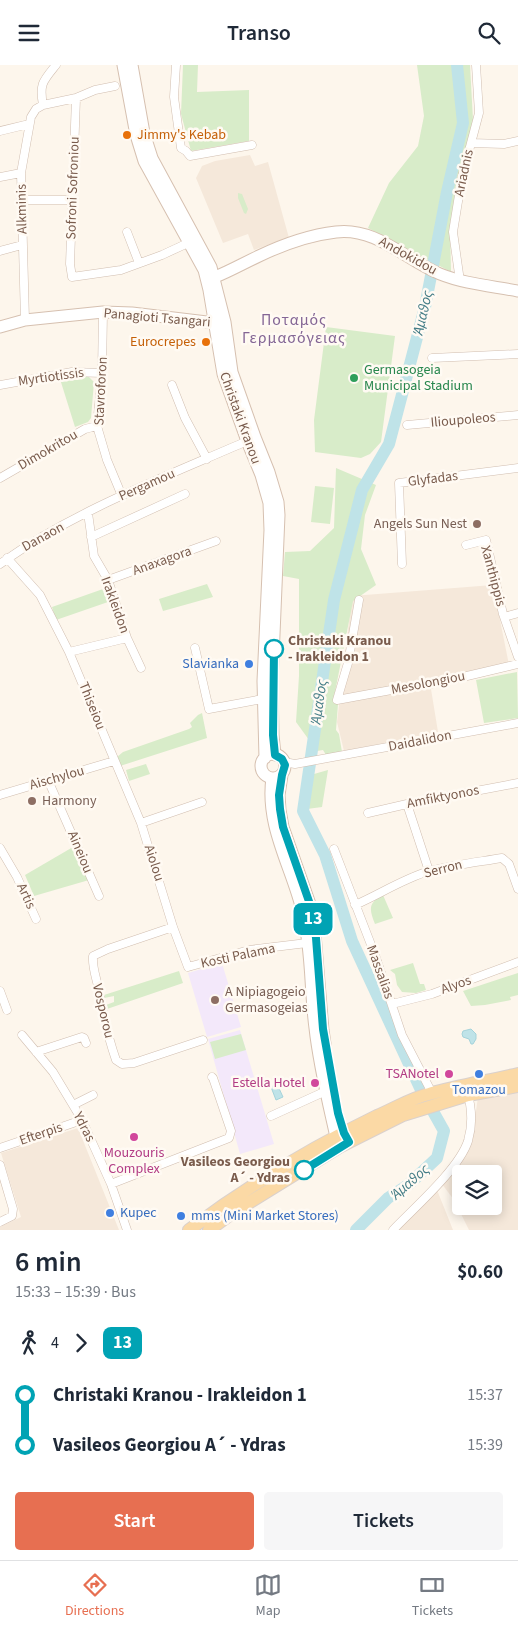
<!DOCTYPE html>
<html lang="en">
<head>
<meta charset="utf-8">
<style>
	:root { --surface:#fff; --page:#f6f6f7; --text:#1f2937; --muted:#747a83; --line:#e0e1e3; --accent:#e76f51 }
	body { margin:0; font-family:"Source Sans 3",sans-serif; background:var(--page); color:var(--text); height:100vh; display:flex; flex-direction:column; font-size:19px; white-space:nowrap }
	* { box-sizing:border-box; margin:0 }
	p { font-size:16px; color:var(--muted) }
	.icon { flex:none; width:28px; height:28px; fill:none; stroke:currentColor; stroke-width:2; stroke-linecap:round; stroke-linejoin:round }
	.map { position:relative; height:1165px; overflow:hidden }
	.drawer { display:flex; flex-direction:column; background:var(--surface); flex:1 }
	.drawer>* { flex:none }
	.badge { padding:0 10px; border-radius:8px; font-size:18px; line-height:32px }
	.controls { position:absolute; left:452px; top:1100px; display:grid; gap:10px }
	.controls a { display:grid; place-items:center; width:50px; height:50px; border-radius:5px; background:var(--surface); box-shadow:0 2px 12px #0003; font-size:25px }
	.map>.badge { position:absolute; translate:-50% -50%; box-shadow:0 0 0 2px #fff }
	.legs { display:flex; align-items:center; gap:8px; height:55px; padding:0 15px; font-size:16px }
	.legs p { margin-inline-start:auto }
	.summary { display:flex; align-items:center; justify-content:space-between; height:85px; padding:0 15px }
	h1 { font-size:28px; font-weight:600; line-height:38px }
	.button { display:flex; gap:10px; margin-top:auto; padding:10px 15px }
	.button a { flex:1; height:58px; border-radius:5px; background:var(--accent); color:#fff; font-size:20px; font-weight:600; line-height:58px; text-align:center }
	.button a+a { background:var(--page); color:var(--text) }
	ul { padding:0 15px; list-style:none }
	li { display:flex; align-items:center; gap:18px; height:50px; font-size:19px }
	li i { display:grid; place-items:center; width:8px; height:100%; margin:0 6px; background:currentColor }
	li i::after { content:''; width:12px; height:12px; margin:-6px; border:4px solid; border-radius:50%; background:var(--surface) }
	li p { margin-inline-start:auto }
	li:first-child i { background:linear-gradient(#0000 50%,currentColor 0) }
	li:last-child i { background:linear-gradient(currentColor 50%,#0000 0) }
	header { display:flex; justify-content:space-between; align-items:center; height:65px; padding:0 15px; background:var(--surface); font-size:22px; font-weight:600 }
	.dock { display:flex; justify-content:space-around; align-items:center; height:70px; border-top:1px solid var(--line); background:var(--surface); font-size:14px; color:var(--muted) }
	.dock a { display:grid; justify-items:center; gap:2px }
	.dock .on { color:var(--accent) }
	.map>svg:first-child { display:block }
	.residential { fill:#f5e8da; fill-rule:evenodd }
	.education { fill:#f3e8fa }
	.green { fill:#d8ecc9 }
	.water { fill:#bfe3e8; stroke:#a5d3da }
	.lines { fill:none; stroke-linecap:round; stroke-linejoin:round }
	.river { stroke:#bfe3e8; stroke-width:12 }
	.street-casing { stroke:#d1beb0; stroke-width:9 }
	.secondary-casing { stroke:#d6c0b0; stroke-width:13 }
	.primary-casing { stroke:#dad1cd; stroke-width:14 }
	.street { stroke:#fff; stroke-width:8 }
	.secondary { stroke:#fff; stroke-width:11 }
	.primary { stroke:#fbd9a5; stroke-width:12 }
	.line-1-casing { stroke:#fff; stroke-width:11 }
	.line-1 { stroke:#00a3b4; stroke-width:8 }
	.food-dot { fill:#e8710a; stroke:#fffaf3; stroke-width:2 }
	.leisure-dot { fill:#2e9e5b; stroke:#fffaf3; stroke-width:2 }
	.education-dot { fill:#8d6e63; stroke:#fffaf3; stroke-width:2 }
	.stop-1-dot { fill:#fff; stroke:#00a3b4; stroke-width:2.5 }
	.shop-dot { fill:#3f7fe0; stroke:#fffaf3; stroke-width:2 }
	.hotel-dot { fill:#d1479c; stroke:#fffaf3; stroke-width:2 }
	.labels { text-anchor:middle; dominant-baseline:central; stroke-width:5; stroke-linejoin:round; paint-order:stroke }
	.food-label { font-size:14px; fill:#c56008; stroke:#fffaf3; text-anchor:start }
	.street-label { font-size:14px; fill:#7a5c4d; stroke:#fffaf3 }
	.leisure-label { font-size:14px; fill:#27864d; stroke:#fffaf3; text-anchor:start }
	.education-label { font-size:14px; fill:#785e54; stroke:#fffaf3; text-anchor:start }
	.stop-label { font-size:14px; font-weight:bold; fill:#7a5c4d; stroke:#fffaf3; text-anchor:start }
	.shop-label { font-size:14px; fill:#366cbe; stroke:#fffaf3; text-anchor:start }
	.hotel-label { font-size:14px; fill:#b23c85; stroke:#fffaf3; text-anchor:end }
	.water-label { font-size:15px; font-style:italic; fill:#437c86; stroke:#fffaf3 }
	.quarter-label { font-size:16px; letter-spacing:1px; fill:#846695; stroke:#fffaf3 }
</style>
</head>
<body>
<header><svg class="icon" aria-label="menu" viewBox="0 0 24 24"><path d="M4 6h16M4 12h16M4 18h16"/></svg>Transo<svg class="icon" aria-label="search" viewBox="0 0 24 24"><circle cx="10" cy="10" r="6"/><path d="M15 15l6 6"/></svg></header>
<div class="map">
<svg width="518" height="1165" viewBox="0 0 518 1165">
	<rect width="100%" height="100%" fill="#fdf6ec"/>
	<!-- residential -->
	<path class="residential" d="M250 90 255 101 268 97 289 173 270 179 254 185 248 169 223 178 196 113 202 101 215 96Z
		M493 520 510 605 431 624 438 667 344 686 337 657 352 531Z
		M518 1025V1165H469L454 1135 442 1119 472 1074 478 1032ZM461 1109H494V1141H461Z
		M78 1063 119 1165H0V1162L21 1152 1 1088Z
		M437 1125 453 1165H397Z"/>
	<!-- education -->
	<path class="education" d="M222 898 241 962 207 972 188 908Z
		M240 965 274 1079 240 1089 208 974Z"/>
	<!-- green -->
	<path class="green" d="M183 0H198L197 27 249 25V76L191 86 181 49Z
		M417 0H470L473 55 450 159 451 207 368 163 389 118 418 81 424 51Z
		M238 128 242 129 248 144 246 149 244 148 238 133Z
		M326 262 395 271 381 377 370 389 361 393 315 387 314 355Z
		M87 310 94 317 91 353 88 357 75 362 60 314Z
		M336 403 376 420 365 450 361 484 376 520 353 536 333 637 338 639 336 665 339 669 342 687 326 690 323 685 317 686 296 657 299 611V514L283 511 285 487 310 486 334 463Z
		M315 421 334 423 330 459 311 457Z
		M207 519 213 532 163 546 159 534Z
		M103 524 108 537 56 555 52 542Z
		M517 607 518 653 484 658 476 615Z
		M202 648 207 673 120 701 117 692 123 687 189 664 192 662 190 658 198 650Z
		M146 699 150 709 129 716 126 705Z
		M328 705 322 742 307 744 314 709Z
		M73 782 89 815 34 831 25 810Z
		M383 830 393 853 375 859C369 844 368 838 383 830Z
		M413 898 420 919H424L426 925 416 928 402 927 397 920 395 909 390 905Z
		M179 906 183 918 107 944 106 940 114 937V931L104 933V930Z
		M518 908V930L510 932 511 935 485 940 471 941 463 926Z
		M241 969 246 985 215 994 210 977Z"/>
	<!-- water -->
	<path class="water" d="M471 964 476 969V974L473 979H471L469 974 463 972 462 969 463 966Z
		M277 1019 283 1032 276 1035 271 1022Z"/>
	<g class="lines">
		<!-- river -->
		<path class="river" d="M356 1165 388 1133 408 1120 437 1093 444 1066 421 1025 352 876 325 790 303 746 334 535 362 425 389 379 425 242 447 127 463 58 457 0"/>
		<!-- street casing -->
		<g class="street-casing">
			<path id="street" d="M176 0 174 32 181 83 186 86 190 91 252 80
				M76 33 70 199 72 212 121 205 162 190 188 178
				M43 40C39 19 43 16 56 0
				M0 66 29 59
				M471 78 504 79 518 76
				M0 112 21 108
				M21 135H72
				M127 167 139 198
				M0 186 22 180
				M460 216 453 167 462 112 479 48 476 0
				M103 247 102 308 97 361 107 395 122 431
				M25 255 21 108 31 52 36 44 43 40 76 33 95 25 115 21
				M432 293 518 289
				M0 320 72 307 102 308
				M172 320 185 353 207 394
				M407 360 518 350
				M0 413 85 364 97 361
				M88 448 94 491 108 515 127 573 141 603
				M91 472 185 429
				M466 480 486 475 503 549 518 592
				M7 493 40 530 69 587 141 758 173 862 188 902 249 885 307 878 312 875
				M0 499C72 447 165 412 247 376
				M402 499 399 418 518 403
				M108 515 216 476
				M359 535 348 598 337 635 467 611 518 599
				M504 552 518 548
				M195 583 209 644 263 634
				M69 587 127 573
				M284 697 295 699 518 658
				M48 715 99 831
				M0 730 114 696
				M407 739 429 806
				M368 748 407 739 518 718
				M141 758 202 737
				M0 783 17 812 36 854
				M334 784 375 890 402 970 432 1028
				M355 840C380 829 403 814 429 806 453 800 478 797 502 793L509 799 518 824
				M173 862 108 884 93 891C92 904 97 914 99 926 103 950 108 972 116 995L122 999 134 998 203 975
				M0 926 7 945
				M392 939 432 929 518 897
				M22 970 53 1007 82 1055 111 1119 127 1165
				M36 987 82 972 84 973 86 978
				M73 1040 93 1030
				M271 1051 326 1026
				M0 1083 82 1055
				M0 1100 13 1144 12 1151 0 1157
				M111 1119 229 1073 231 1066 213 1013 212 1012
				M393 1165C414 1143 459 1104 468 1076 473 1059 472 1043 467 1026"/>
		</g>
		<!-- secondary casing -->
		<g class="secondary-casing">
			<path id="secondary" d="M123 0 136 70 144 96 204 205 209 225 223 309 247 376 261 410 269 438 270 465 263 616 265 693
				M132 0 144 68 152 93 211 202 225 257 232 307 255 372 269 407 278 437 279 450 272 617 273 670 275 690
				M215 212C230 206 244 198 259 191 282 180 310 170 336 167 376 162 406 195 440 209 465 219 492 221 518 226
				M0 262 25 255 103 247 132 248 215 258
				M261 701a12 12 0 1 1 24 0a12 12 0 1 1-24 0Z
				M282 710 279 730 280 745 283 762 312 845 314 857 323 965 325 979
				M272 713C265 762 293 804 303 849 312 886 310 926 315 963 319 1000 328 1036 336 1072L339 1081"/>
		</g>
		<!-- primary casing -->
		<g class="primary-casing">
			<path id="primary" d="M189 1165C248 1121 311 1083 377 1051 394 1044 411 1033 429 1029 458 1021 488 1016 518 1009
				M209 1165 232 1148 339 1082 403 1050 468 1030 518 1021"/>
		</g>
		<!-- street -->
		<use href="#street" class="street"/>
		<!-- secondary -->
		<use href="#secondary" class="secondary"/>
		<!-- primary -->
		<use href="#primary" class="primary"/>
	</g>
	<g class="lines">
		<!-- line-1 casing -->
		<g class="line-1-casing">
			<path id="line-1" d="M274 584 273 670 275 690 282 694 285 700 282 710 279 730 280 744 283 762 312 845 316 873 323 964 338 1048 344 1068 349 1077 304 1105"/>
		</g>
		<!-- line-1 -->
		<use href="#line-1" class="line-1"/>
	</g>
	<!-- markers -->
	<g class="food-dot">
		<circle cx="127" cy="70" r="5"/>
		<circle cx="206" cy="277" r="5"/>
	</g>
	<circle class="leisure-dot" cx="354" cy="313" r="5"/>
	<g class="education-dot">
		<circle cx="477" cy="459" r="5"/>
		<circle cx="32" cy="736" r="5"/>
		<circle cx="215" cy="935" r="5"/>
	</g>
	<g class="stop-1-dot">
		<circle cx="274" cy="584" r="9"/>
		<circle cx="304" cy="1105" r="9"/>
	</g>
	<g class="shop-dot">
		<circle cx="249" cy="599" r="5"/>
		<circle cx="479" cy="1009" r="5"/>
		<circle cx="110" cy="1148" r="5"/>
		<circle cx="181" cy="1151" r="5"/>
	</g>
	<g class="hotel-dot">
		<circle cx="449" cy="1009" r="5"/>
		<circle cx="315" cy="1018" r="5"/>
		<circle cx="134" cy="1072" r="5"/>
	</g>
	<g class="labels">
		<!-- food labels -->
		<g class="food-label">
			<text x="137" y="70">Jimmy's Kebab</text>
			<text x="196" y="277" text-anchor="end">Eurocrepes</text>
		</g>
		<!-- street labels -->
		<g class="street-label">
			<text transform="translate(464 108) rotate(-78)">Ariadnis</text>
			<text transform="translate(73 123) rotate(-88)">Sofroni Sofroniou</text>
			<text transform="translate(22 144) rotate(-91)">Alkminis</text>
			<text transform="translate(408 191) rotate(29)">Andokidou</text>
			<text transform="translate(157 253) rotate(5)">Panagioti Tsangari</text>
			<text transform="translate(51 312) rotate(-8)">Myrtiotissis</text>
			<text transform="translate(101 326) rotate(-87)">Stavroforon</text>
			<text transform="translate(240 353) rotate(70)">Christaki Kranou</text>
			<text transform="translate(463 355) rotate(-5)">Ilioupoleos</text>
			<text transform="translate(48 385) rotate(-30)">Dimokritou</text>
			<text transform="translate(433 414) rotate(-7)">Glyfadas</text>
			<text transform="translate(147 420) rotate(-24)">Pergamou</text>
			<text transform="translate(43 472) rotate(-29)">Danaon</text>
			<text transform="translate(162 496) rotate(-20)">Anaxagora</text>
			<text transform="translate(493 511) rotate(75)">Xanthippis</text>
			<text transform="translate(115 540) rotate(70)">Irakleidon</text>
			<text transform="translate(428 618) rotate(-11)">Mesolongiou</text>
			<text transform="translate(92 641) rotate(68)">Thiseiou</text>
			<text transform="translate(420 676) rotate(-11)">Daidalidon</text>
			<text transform="translate(57 713) rotate(-16)">Aischylou</text>
			<text transform="translate(443 732) rotate(-11)">Amfiktyonos</text>
			<text transform="translate(80 787) rotate(67)">Aineiou</text>
			<text transform="translate(154 798) rotate(72)">Aiolou</text>
			<text transform="translate(443 804) rotate(-14)">Serron</text>
			<text transform="translate(26 831) rotate(65)">Artis</text>
			<text transform="translate(238 891) rotate(-12)">Kosti Palama</text>
			<text transform="translate(380 907) rotate(70)">Massalias</text>
			<text transform="translate(456 920) rotate(-20)">Alyos</text>
			<text transform="translate(103 946) rotate(77)">Vosporou</text>
			<text transform="translate(84 1062) rotate(63)">Ydras</text>
			<text transform="translate(41 1069) rotate(-19)">Efterpis</text>
		</g>
		<!-- leisure labels -->
		<g class="leisure-label">
			<text x="364" y="305">Germasogeia<tspan x="364" dy="16">Municipal Stadium</tspan></text>
		</g>
		<!-- education labels -->
		<g class="education-label">
			<text x="467" y="459" text-anchor="end">Angels Sun Nest</text>
			<text x="42" y="736">Harmony</text>
			<text x="225" y="927">A Nipiagogeio<tspan x="225" dy="16">Germasogeias</tspan></text>
		</g>
		<!-- stop labels -->
		<g class="stop-label">
			<text x="288" y="576">Christaki Kranou<tspan x="288" dy="16">- Irakleidon 1</tspan></text>
			<text x="290" y="1097" text-anchor="end">Vasileos Georgiou<tspan x="290" dy="16">A´ - Ydras</tspan></text>
		</g>
		<!-- shop labels -->
		<g class="shop-label">
			<text x="239" y="599" text-anchor="end">Slavianka</text>
			<text x="479" y="1025" text-anchor="middle">Tomazou</text>
			<text x="120" y="1148">Kupec</text>
			<text x="191" y="1151">mms (Mini Market Stores)</text>
		</g>
		<!-- hotel labels -->
		<g class="hotel-label">
			<text x="439" y="1009">TSANotel</text>
			<text x="305" y="1018">Estella Hotel</text>
			<text x="134" y="1088" text-anchor="middle">Mouzouris<tspan x="134" dy="16">Complex</tspan></text>
		</g>
		<!-- water labels -->
		<g class="water-label">
			<text transform="translate(423 248) rotate(-77)">Άμαθος</text>
			<text transform="translate(319 637) rotate(-82)">Άμαθος</text>
			<text transform="translate(410 1117) rotate(-41)">Άμαθος</text>
		</g>
		<!-- quarter labels -->
		<g class="quarter-label">
			<text x="294" y="255">Ποταμός<tspan x="294" dy="18">Γερμασόγειας</tspan></text>
		</g>
	</g>
</svg>
<div class="controls">
<a><svg class="icon" aria-label="layers" viewBox="0 0 24 24"><path d="M12 4l9 5-9 5-9-5zM3 14l9 5 9-5"/></svg></a>
</div>
<b class="badge" style="left:313px;top:854px;background:#00a3b4;color:#fff">13</b>
</div>
<section class="drawer">
<div class="summary"><div><h1>6 min</h1><p>15:33 – 15:39 · Bus</p></div><b>$0.60</b></div>
<div class="legs"><svg class="icon" aria-label="walk" viewBox="0 0 24 24"><circle cx="13" cy="4" r="2"/><path d="M13 8l-2 6 4 7M11 14l-3 7M7 12l3-4h3l4 4"/></svg>4<svg class="icon" aria-label="forward" viewBox="0 0 24 24"><path d="M9 5l7 7-7 7"/></svg><b class="badge" style="background:#00a3b4;color:#fff">13</b></div>
<ul>
<li><i style="color:#00a3b4"></i><b>Christaki Kranou - Irakleidon 1</b><p>15:37</p></li>
<li><i style="color:#00a3b4"></i><b>Vasileos Georgiou A´ - Ydras</b><p>15:39</p></li>
</ul>
<div class="button"><a>Start</a><a>Tickets</a></div>
</section>
<nav class="dock">
<a class="on"><svg class="icon" aria-label="directions" viewBox="0 0 24 24"><path d="M12 3l9 9-9 9-9-9zM9 14v-3h6M13 9l2 2-2 2"/></svg>Directions</a>
<a><svg class="icon" aria-label="map" viewBox="0 0 24 24"><path d="M3 6l6-2 6 2 6-2v14l-6 2-6-2-6 2zM9 4v14M15 6v14"/></svg>Map</a>
<a><svg class="icon" aria-label="tickets" viewBox="0 0 24 24"><path d="M3 7h18v10H3zM15 7v10"/></svg>Tickets</a>
</nav>
</body>
</html>
